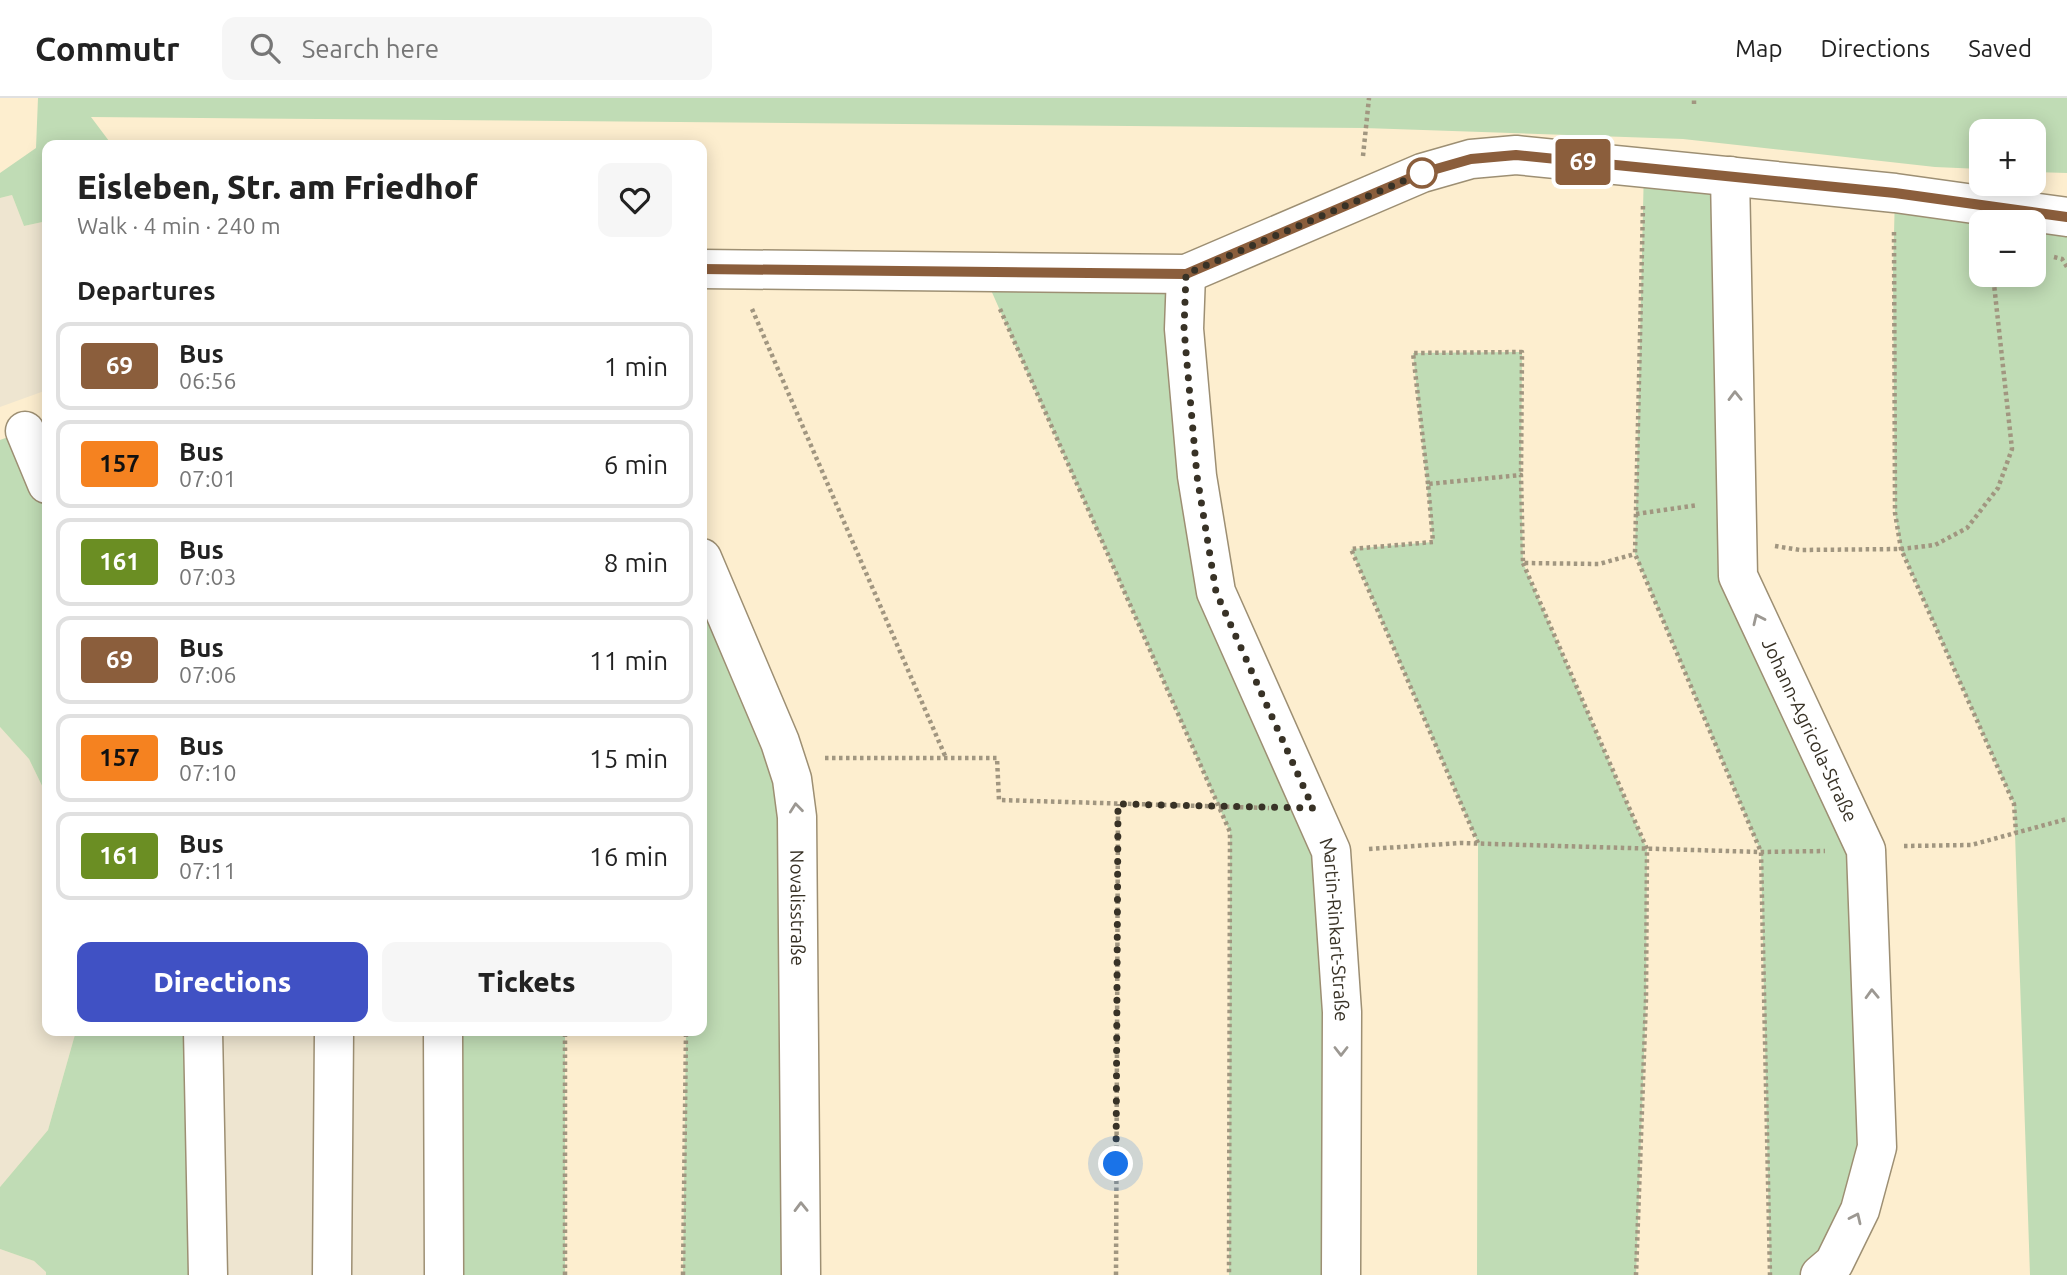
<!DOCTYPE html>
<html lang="en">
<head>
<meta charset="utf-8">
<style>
	:root { --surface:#fff; --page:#f6f6f6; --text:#222; --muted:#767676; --line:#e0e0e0; --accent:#4051c4 }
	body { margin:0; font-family:Ubuntu,sans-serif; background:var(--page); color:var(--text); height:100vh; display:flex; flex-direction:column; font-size:26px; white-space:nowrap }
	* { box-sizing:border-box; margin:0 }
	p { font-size:23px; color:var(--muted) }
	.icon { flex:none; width:38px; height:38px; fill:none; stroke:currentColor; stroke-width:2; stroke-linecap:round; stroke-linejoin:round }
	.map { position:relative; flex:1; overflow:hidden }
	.drawer { position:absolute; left:42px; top:42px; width:665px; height:896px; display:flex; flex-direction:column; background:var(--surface); border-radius:14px; box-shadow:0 4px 18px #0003 }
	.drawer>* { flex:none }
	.badge { padding:0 14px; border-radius:5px; font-size:24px; line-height:46px }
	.controls { position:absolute; left:1969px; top:21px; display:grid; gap:14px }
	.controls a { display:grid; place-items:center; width:77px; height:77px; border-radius:14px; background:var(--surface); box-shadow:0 4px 18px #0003; font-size:35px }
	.you { position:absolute; width:35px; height:35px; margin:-18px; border:5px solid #fff; border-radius:50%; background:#1a73e8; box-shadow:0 0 0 10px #1a73e833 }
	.map>.badge { position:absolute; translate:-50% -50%; box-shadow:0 0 0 4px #fff }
	h2 { padding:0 35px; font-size:26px; line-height:63px }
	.round { display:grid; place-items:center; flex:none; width:74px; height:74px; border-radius:14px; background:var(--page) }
	.head { display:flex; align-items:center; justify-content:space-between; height:119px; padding:0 35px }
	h1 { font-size:33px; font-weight:800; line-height:52px }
	.action { display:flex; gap:14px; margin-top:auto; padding:14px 35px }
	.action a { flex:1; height:80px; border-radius:14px; background:var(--accent); color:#fff; font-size:28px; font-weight:800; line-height:80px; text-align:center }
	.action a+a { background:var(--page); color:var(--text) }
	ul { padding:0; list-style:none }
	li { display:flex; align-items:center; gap:21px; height:88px; margin:0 14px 10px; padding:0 21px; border:4px solid var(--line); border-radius:14px }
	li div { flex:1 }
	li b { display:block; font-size:26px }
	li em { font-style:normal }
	li .badge { min-width:77px; font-weight:700; text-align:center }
	header { display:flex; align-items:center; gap:42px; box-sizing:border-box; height:98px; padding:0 35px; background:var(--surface); border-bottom:2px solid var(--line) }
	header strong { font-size:33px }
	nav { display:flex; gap:38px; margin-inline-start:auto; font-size:24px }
	.search { width:490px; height:63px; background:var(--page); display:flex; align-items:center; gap:18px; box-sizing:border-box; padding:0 24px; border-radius:14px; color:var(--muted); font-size:26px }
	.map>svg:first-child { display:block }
	.industrial { fill:#eee5d0 }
	.green { fill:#c0dcb5; fill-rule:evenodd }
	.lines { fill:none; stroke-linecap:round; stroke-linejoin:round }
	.minor-casing { stroke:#9d8f73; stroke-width:41 }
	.path { stroke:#a19680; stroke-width:4.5; stroke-dasharray:3.5 3.5; stroke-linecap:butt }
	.minor { stroke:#fff; stroke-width:38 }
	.oneway { stroke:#9c9892 }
	.line-casing { stroke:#fff; stroke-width:16 }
	.line { stroke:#8b5e3c; stroke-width:10 }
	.walk { stroke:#383226; stroke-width:7; stroke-dasharray:0 12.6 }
	.stop-dot { fill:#fff; stroke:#8b5e3c; stroke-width:3.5 }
	.labels { text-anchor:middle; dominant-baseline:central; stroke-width:5; stroke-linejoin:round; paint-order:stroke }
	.street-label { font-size:19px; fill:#383226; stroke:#fff }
</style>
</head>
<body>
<header>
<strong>Commutr</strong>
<div class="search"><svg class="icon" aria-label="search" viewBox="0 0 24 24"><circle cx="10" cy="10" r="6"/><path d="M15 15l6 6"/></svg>Search here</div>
<nav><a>Map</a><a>Directions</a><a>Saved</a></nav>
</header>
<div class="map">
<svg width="2067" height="1177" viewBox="0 0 2067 1177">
	<rect width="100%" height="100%" fill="#fdeecf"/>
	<!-- industrial -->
	<path class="industrial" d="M12 97 24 128 47 123V292L0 309V100Z
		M0 629 29 661 47 698V933H76L48 1032 0 1089Z
		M199 933H443L444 1177H198Z
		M0 1151 34 1163 47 1174 46 1177H0Z"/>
	<!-- green -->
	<path class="green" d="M38 0H2067V75L2034 74V33H1981V71L1935 69 1683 41 1364 30 91 19 112 47H47V123L24 128 12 97 0 100V75L36 50Z
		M1644 69 1730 78 1736 443 1866 752 1877 1049 1820 1177H1770L1761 754 1635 456Z
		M1895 95 2067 119V1177H2030L2014 706 1901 451 1895 415 1893 176ZM1981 124H2034V177H1981Z
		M983 174 1186 176 1216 494 1313 710 1341 1177H1229L1230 734Z
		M1522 254 1521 377 1523 465 1647 751 1646 901 1636 1177H1477L1478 745 1351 451 1433 444 1413 255Z
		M25 333 47 386V698L29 661 0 629V342Z
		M702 460 780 644 801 1177H683L686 933H702Z
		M76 933H199L198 1177H46V1174L34 1163 0 1151V1089L48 1032Z
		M443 933H565V1177H444Z"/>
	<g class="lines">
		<!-- minor casing -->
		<g class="minor-casing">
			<g id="minor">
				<path id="s1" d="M1730 78 1738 478 1866 752 1877 1049 1860 1112 1834 1165 1820 1177"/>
				<path d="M702 171 1186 176 1422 75 1471 61 1516 57 1895 95 2067 119"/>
				<path id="s2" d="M1186 176 1184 231 1197 378 1216 494 1331 753 1342 914 1341 1177"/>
				<path d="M25 333 47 386"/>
				<path id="s3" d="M702 460 780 644 792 681 797 719 801 1177"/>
				<path d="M203 933 208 1177"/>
				<path d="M443 933 444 1177"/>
				<path d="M332 1177 334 933"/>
			</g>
		</g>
		<!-- path -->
		<path class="path" d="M1694 6V0
			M1363 58 1369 0
			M1643 108 1635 456 1761 754 1770 1177
			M1894 134 1895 415 1901 451 2014 706 2016 735
			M2054 159 2062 161 2067 169
			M752 211 946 660
			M1000 211 1230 734 1229 1177
			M1428 386 1413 255 1522 254 1521 377
			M1636 416 1698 407
			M1775 448 1800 452 1901 451 1935 447 1967 430 1998 390 2012 351 1993 177
			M1523 465 1647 751 1646 901 1636 1177
			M825 660H997L999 702 1269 710
			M1478 745 1351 451 1433 444 1428 386 1521 377 1523 465 1599 466 1635 456
			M1904 748 1971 747 2067 721
			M1369 751 1460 745 1761 754 1825 753
			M565 1177V933
			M683 1177 686 933
			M1116 1177 1118 706"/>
		<!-- minor -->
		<use href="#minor" class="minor"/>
	</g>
	<!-- one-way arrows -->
	<defs><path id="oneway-chevron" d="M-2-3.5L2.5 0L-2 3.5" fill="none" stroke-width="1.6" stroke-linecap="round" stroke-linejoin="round" transform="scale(1.75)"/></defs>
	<g class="oneway">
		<use href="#oneway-chevron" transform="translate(1735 298) rotate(-91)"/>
		<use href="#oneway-chevron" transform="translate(1758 521) rotate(-115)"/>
		<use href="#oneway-chevron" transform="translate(796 710) rotate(-96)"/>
		<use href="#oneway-chevron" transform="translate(1872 896) rotate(-92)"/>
		<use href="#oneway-chevron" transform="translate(1341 953) rotate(90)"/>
		<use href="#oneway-chevron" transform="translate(801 1109) rotate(-91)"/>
		<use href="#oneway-chevron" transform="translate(1856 1120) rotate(-65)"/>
	</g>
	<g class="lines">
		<!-- line casing -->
		<g class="line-casing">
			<path id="line" d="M702 171 1186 176 1422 75 1471 61 1516 57 1895 95 2067 119"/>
		</g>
		<!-- line -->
		<use href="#line" class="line"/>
		<!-- walk -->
		<path class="walk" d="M1116 1066 1118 706 1313 710 1216 494 1197 378 1184 231 1186 176 1422 75"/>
	</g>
	<!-- markers -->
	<circle class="stop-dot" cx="1422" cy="75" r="14"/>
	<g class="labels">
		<!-- street labels -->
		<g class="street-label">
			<text stroke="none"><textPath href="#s1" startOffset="570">Johann-Agricola-Straße</textPath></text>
			<text stroke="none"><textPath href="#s3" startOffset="368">Novalisstraße</textPath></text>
			<text stroke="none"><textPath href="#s2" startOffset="682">Martin-Rinkart-Straße</textPath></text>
		</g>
	</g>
</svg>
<div class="controls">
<a>+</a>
<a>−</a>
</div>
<div class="you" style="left:1116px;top:1066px"></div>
<b class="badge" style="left:1583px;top:64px;background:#8b5e3c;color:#fff">69</b>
<section class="drawer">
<div class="head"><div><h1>Eisleben, Str. am Friedhof</h1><p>Walk · 4 min · 240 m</p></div><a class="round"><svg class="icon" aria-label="heart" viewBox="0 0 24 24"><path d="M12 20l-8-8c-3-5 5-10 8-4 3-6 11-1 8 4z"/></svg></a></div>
<h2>Departures</h2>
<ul>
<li><span class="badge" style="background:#8b5e3c;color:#fff">69</span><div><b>Bus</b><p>06:56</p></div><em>1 min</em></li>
<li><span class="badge" style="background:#f58220;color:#111">157</span><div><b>Bus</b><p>07:01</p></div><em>6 min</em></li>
<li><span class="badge" style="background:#6b8e23;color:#fff">161</span><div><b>Bus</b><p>07:03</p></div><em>8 min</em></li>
<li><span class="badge" style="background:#8b5e3c;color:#fff">69</span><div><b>Bus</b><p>07:06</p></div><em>11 min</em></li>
<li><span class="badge" style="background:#f58220;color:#111">157</span><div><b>Bus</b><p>07:10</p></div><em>15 min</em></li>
<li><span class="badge" style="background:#6b8e23;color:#fff">161</span><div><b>Bus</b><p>07:11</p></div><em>16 min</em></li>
</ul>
<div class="action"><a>Directions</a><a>Tickets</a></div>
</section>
</div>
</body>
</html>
